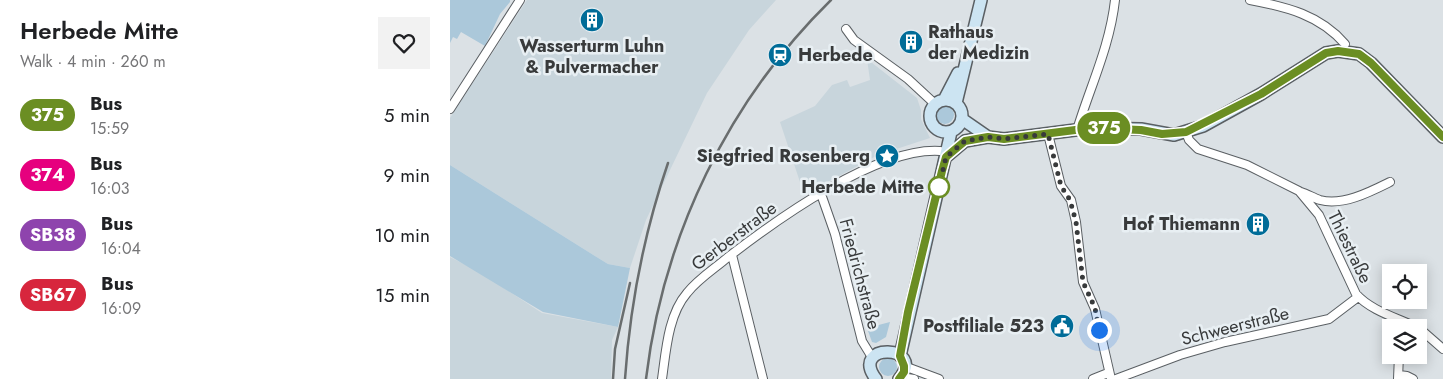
<!DOCTYPE html>
<html lang="en">
<head>
<meta charset="utf-8">
<style>
	:root { --surface:#fff; --page:#f2f2f2; --text:#202124; --muted:#757577 }
	body { margin:0; font-family:Jost,sans-serif; background:var(--page); color:var(--text); height:100vh; display:flex; flex-direction:column; font-size:19px; white-space:nowrap }
	* { box-sizing:border-box; margin:0 }
	p { font-size:16px; color:var(--muted) }
	.icon { flex:none; width:28px; height:28px; fill:none; stroke:currentColor; stroke-width:2; stroke-linecap:round; stroke-linejoin:round }
	.map { position:relative; flex:1; overflow:hidden }
	.sheet { display:flex; flex-direction:column; background:var(--surface); width:450px }
	.sheet>* { flex:none }
	.badge { padding:0 10px; border-radius:16px; font-size:18px; line-height:32px }
	.tools { position:absolute; left:932px; top:264px; display:grid; gap:10px }
	.tools a { display:grid; place-items:center; width:45px; height:45px; border-radius:0px; background:var(--surface); box-shadow:0 2px 12px #0003; font-size:25px }
	.you { position:absolute; width:25px; height:25px; margin:-12px; border:4px solid #fff; border-radius:50%; background:#1a73e8; box-shadow:0 0 0 8px #1a73e833 }
	.map>.badge { position:absolute; translate:-50% -50%; box-shadow:0 0 0 2px #fff }
	.round { display:grid; place-items:center; flex:none; width:52px; height:52px; border-radius:0px; background:var(--page) }
	.head { display:flex; align-items:center; justify-content:space-between; height:85px; padding:0 20px }
	h1 { font-size:24px; font-weight:600; line-height:38px }
	ul { padding:0; list-style:none }
	li { display:flex; align-items:center; gap:15px; height:60px; padding:0 20px }
	li div { flex:1 }
	li b { display:block; font-size:19px }
	li em { font-style:normal }
	li .badge { min-width:55px; font-weight:700; text-align:center }
	main { display:flex; flex:1; min-height:0 }
	.map>svg:first-child { display:block }
	.built { fill:#c8d5dc }
	.green { fill:#abc8da }
	.lines { fill:none; stroke-linecap:round; stroke-linejoin:round }
	.minor-casing { stroke:#5a5f63; stroke-width:10 }
	.secondary-casing { stroke:#5a5f63; stroke-width:14 }
	.minor { stroke:#fff; stroke-width:8 }
	.secondary { stroke:#cce4f2; stroke-width:11 }
	.rail { stroke:#696d6e; stroke-width:2.5 }
	.line-casing { stroke:#fff; stroke-width:11 }
	.line { stroke:#6b8e23; stroke-width:8 }
	.walk { stroke:#383a3b; stroke-width:5; stroke-dasharray:0 9 }
	.stop-dot { fill:#fff; stroke:#6b8e23; stroke-width:2.5 }
	.labels { text-anchor:middle; dominant-baseline:central; stroke-width:5; stroke-linejoin:round; paint-order:stroke }
	.poi-label { font-size:18px; font-weight:bold; fill:#383a3b; stroke:#e8eff3; text-anchor:end }
	.stop-label { font-size:18px; font-weight:bold; fill:#383a3b; stroke:#e8eff3; text-anchor:end }
	.street-label { font-size:18px; fill:#383a3b; stroke:#e8eff3 }
</style>
</head>
<body>
<main>
<section class="sheet">
<div class="head"><div><h1>Herbede Mitte</h1><p>Walk · 4 min · 260 m</p></div><a class="round"><svg class="icon" aria-label="heart" viewBox="0 0 24 24"><path d="M12 20l-8-8c-3-5 5-10 8-4 3-6 11-1 8 4z"/></svg></a></div>
<ul>
<li><span class="badge" style="background:#6b8e23;color:#fff">375</span><div><b>Bus</b><p>15:59</p></div><em>5 min</em></li>
<li><span class="badge" style="background:#e6007e;color:#fff">374</span><div><b>Bus</b><p>16:03</p></div><em>9 min</em></li>
<li><span class="badge" style="background:#8e44ad;color:#fff">SB38</span><div><b>Bus</b><p>16:04</p></div><em>10 min</em></li>
<li><span class="badge" style="background:#d7263d;color:#fff">SB67</span><div><b>Bus</b><p>16:09</p></div><em>15 min</em></li>
</ul>
</section>
<div class="map">
<svg width="993" height="379" viewBox="0 0 993 379">
	<rect width="100%" height="100%" fill="#dbe1e5"/>
	<!-- built -->
	<path class="built" d="M77 0H326L299 30 257 93 196 220 180 268 158 264 145 256 0 165V118Z
		M417 59 467 98 471 110V119L480 138 428 155 363 190 358 180 350 182 330 122 365 106 382 85 397 80 400 87 420 80Z
		M0 257 28 271 92 313 168 327 162 340 161 379H0Z"/>
	<!-- green -->
	<path class="green" d="M0 0H60V2L50 14 35 46 11 32 7 39 3 37 0 43Z
		M486 115a9 9 0 1 1 18 0a9 9 0 1 1-18 0Z
		M0 165 145 256 158 264 180 268 168 327 93 312 0 256Z
		M440 322 436 337 426 343 422 342 417 328Z
		M429 367a9 9 0 1 1 18 0a9 9 0 1 1-18 0Z"/>
	<g class="lines">
		<!-- minor casing -->
		<g class="minor-casing">
			<path id="minor" d="M800 0C837 7 870 15 895 44
				M396 29 404 40 458 79 485 104
				M0 109 70 0
				M627 130C640 87 660 46 665 0
				M736 132 739 140 748 149 797 165 849 191 869 215 906 294C921 311 948 318 968 328
				M598 134 611 186 621 200 626 222 633 282 645 309 661 379
				M851 192C857 194 864 198 870 200 893 206 920 192 940 182
				M371 194 385 234 412 341 423 359
				M282 255 313 379
				M969 328 993 349
				M454 366 489 379
				M949 375 957 376 963 379
				M451 377 464 379
				M212 379C216 351 218 315 237 293 248 279 264 269 277 258 326 220 427 147 490 151
				M643 379 658 373
				M666 379 730 355 775 342 879 319 908 297
				M948 379 949 355"/>
		</g>
		<!-- secondary casing -->
		<g class="secondary-casing">
			<path id="secondary" d="M480 116a16 16 0 1 1 32 0a16 16 0 1 1-32 0Z
				M494 100 508 73
				M506 103 531 0
				M512 119 538 137 554 139 641 128 691 129 724 135 753 126 811 94 876 53 888 51 909 54 921 63 993 137
				M496 157 515 141 538 137
				M450 356 501 132
				M426 379C398 342 478 344 449 379"/>
		</g>
		<!-- minor -->
		<use href="#minor" class="minor"/>
		<!-- secondary -->
		<use href="#secondary" class="secondary"/>
		<!-- rail -->
		<path class="rail" d="M163 379 165 349 180 283
			M175 379C180 305 194 233 218 163
			M196 379C213 236 278 101 381 0"/>
	</g>
	<g class="lines">
		<!-- line casing -->
		<g class="line-casing">
			<path id="line" d="M449 379 454 372V366L450 356 458 312 492 171 496 157 515 141 538 137 554 139 641 128 691 130 712 134 736 132 811 94 876 53 888 51 909 54 921 63 993 137"/>
		</g>
		<!-- line -->
		<use href="#line" class="line"/>
		<!-- walk -->
		<path class="walk" d="M489 187 496 157 515 141 538 137 554 139 598 134 611 186 620 200 626 222 633 282 645 308 649 330"/>
	</g>
	<!-- icons -->
	<defs>
		<g id="building-disc" transform="scale(1.25)"><circle r="9.5" fill="#006c98" stroke="#e8eff3"/><path d="M-4-6H4V6H1V3H-1V6H-4ZM-2.5-4.3h1.7v1.8h-1.7ZM.8-4.3h1.7v1.8H.8ZM-2.5-1h1.7V.8h-1.7ZM.8-1h1.7V.8H.8Z" fill="#fff"/></g>
		<g id="station-disc" transform="scale(1.25)"><circle r="9.5" fill="#006c98" stroke="#e8eff3"/><path d="M-3-6H3Q5-6 5-4V2Q5 4 3 4L4.5 6H3L1.5 4h-3L-3 6H-4.5L-3 4Q-5 4-5 2V-4Q-5-6-3-6ZM-3.5-4v3h7v-3ZM-3.5 1v1.5H-2V1ZM2 1v1.5H3.5V1Z" fill="#fff"/></g>
		<g id="sight-disc" transform="scale(1.25)"><circle r="9.5" fill="#006c98" stroke="#e8eff3"/><path d="M0-6L1.8-2.2L6-1.7L2.9 1.2L3.7 5.4L0 3.3L-3.7 5.4L-2.9 1.2L-6-1.7L-1.8-2.2Z" fill="#fff"/></g>
		<g id="civic-disc" transform="scale(1.25)"><circle r="9.5" fill="#006c98" stroke="#e8eff3"/><path d="M-.6-6.5H3V-4.5H.6V-3L4-1V1h2V6H-6V1h2V-1L-.6-3ZM-1.2 2.5V6h2.4V2.5Z" fill="#fff"/></g>
	</defs>
	<g fill-rule="evenodd">
		<use href="#building-disc" x="142" y="20"/>
		<use href="#building-disc" x="461" y="42"/>
		<use href="#station-disc" x="330" y="55"/>
		<use href="#sight-disc" x="437" y="156"/>
		<use href="#building-disc" x="808" y="224"/>
		<use href="#civic-disc" x="612" y="326"/>
	</g>
	<!-- markers -->
	<circle class="stop-dot" cx="489" cy="187" r="10"/>
	<g class="labels">
		<!-- poi labels -->
		<g class="poi-label">
			<text x="478" y="32" text-anchor="start">Rathaus<tspan x="478" dy="21">der Medizin</tspan></text>
			<text x="142" y="46" text-anchor="middle">Wasserturm Luhn<tspan x="142" dy="21">&amp; Pulvermacher</tspan></text>
			<text x="348" y="55" text-anchor="start">Herbede</text>
			<text x="420" y="156">Siegfried Rosenberg</text>
			<text x="790" y="224">Hof Thiemann</text>
			<text x="594" y="326">Postfiliale 523</text>
		</g>
		<!-- stop labels -->
		<g class="stop-label">
			<text x="474" y="187">Herbede Mitte</text>
		</g>
		<!-- street labels -->
		<g class="street-label">
			<text transform="translate(284 236) rotate(-37)">Gerberstraße</text>
			<text transform="translate(900 247) rotate(64)">Thiestraße</text>
			<text transform="translate(410 274) rotate(75)">Friedrichstraße</text>
			<text transform="translate(785 326) rotate(-14)">Schweerstraße</text>
		</g>
	</g>
</svg>
<div class="tools">
<a><svg class="icon" aria-label="locate" viewBox="0 0 24 24"><circle cx="12" cy="12" r="6"/><path d="M12 2v4M12 18v4M2 12h4M18 12h4"/></svg></a>
<a><svg class="icon" aria-label="layers" viewBox="0 0 24 24"><path d="M12 4l9 5-9 5-9-5zM3 14l9 5 9-5"/></svg></a>
</div>
<div class="you" style="left:649px;top:330px"></div>
<b class="badge" style="left:654px;top:128px;background:#6b8e23;color:#fff">375</b>
</div>
</main>
</body>
</html>
